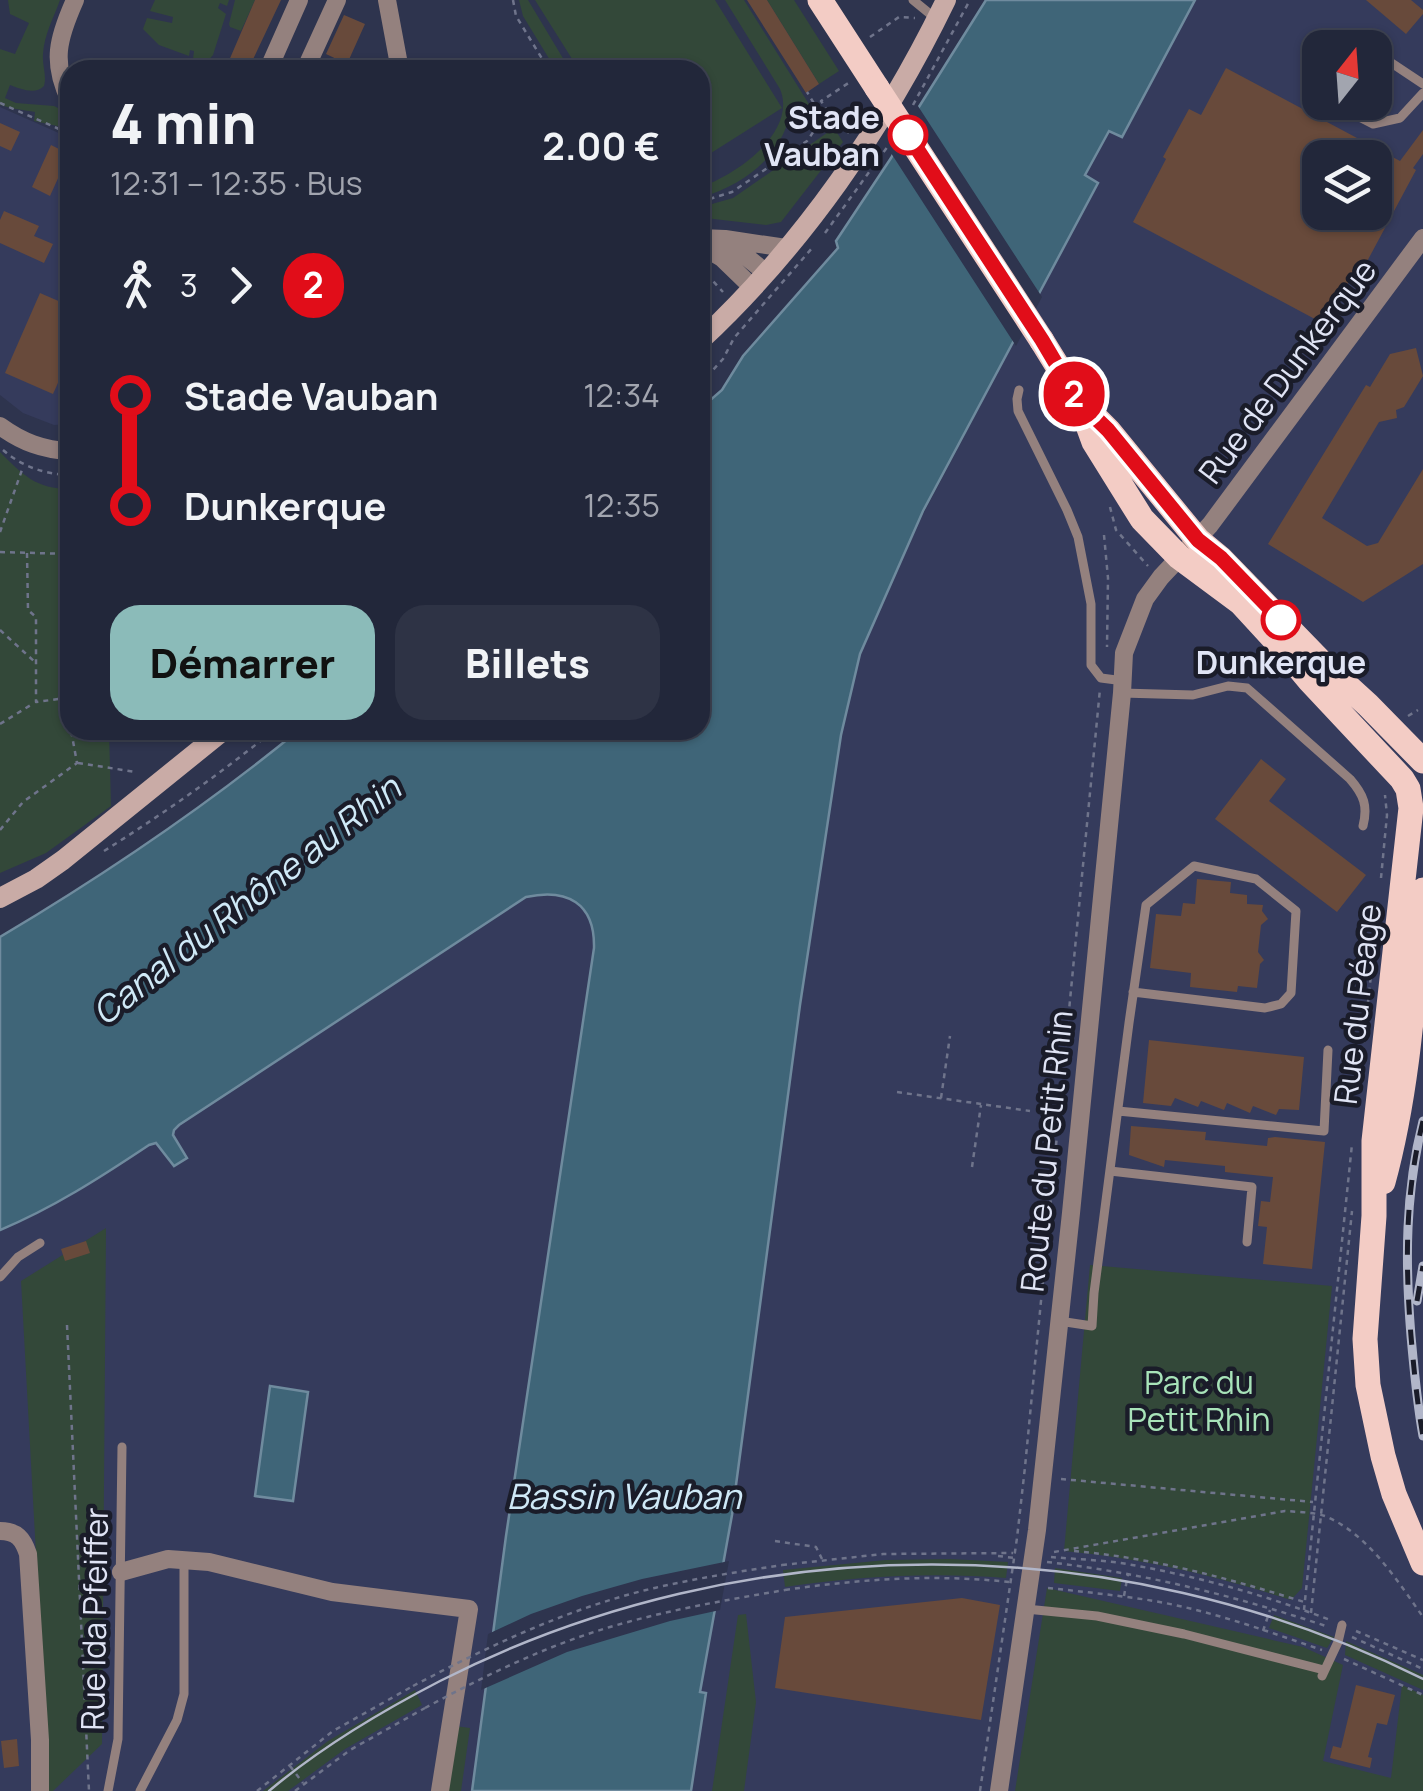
<!DOCTYPE html>
<html lang="fr">
<head>
<meta charset="utf-8">
<style>
	:root { --surface:#22273a; --page:#2e3345; --text:#f1f3f6; --muted:#a2a5af; --line:#3f4454; --accent:#8bbbb9 }
	body { margin:0; font-family:Manrope,sans-serif; background:var(--page); color:var(--text); height:100vh; display:flex; flex-direction:column; font-size:38px; white-space:nowrap }
	* { box-sizing:border-box; margin:0 }
	p { font-size:32px; color:var(--muted) }
	.icon { flex:none; width:55px; height:55px; fill:none; stroke:currentColor; stroke-width:2; stroke-linecap:round; stroke-linejoin:round }
	.map { position:relative; flex:1; overflow:hidden }
	.side { position:absolute; left:60px; top:60px; width:650px; height:680px; display:flex; flex-direction:column; background:var(--surface); border-radius:30px; box-shadow:0 2px 8px #0004,0 0 0 2px var(--line) }
	.side>* { flex:none }
	.badge { padding:0 20px; border-radius:32px; font-size:35px; line-height:65px }
	.needle { width:65px; rotate:17deg }
	.buttons { position:absolute; left:1302px; top:30px; display:grid; gap:20px }
	.buttons a { display:grid; place-items:center; width:90px; height:90px; border-radius:20px; background:var(--surface); box-shadow:0 2px 8px #0004,0 0 0 2px var(--line); font-size:50px }
	.map>.badge { position:absolute; translate:-50% -50%; box-shadow:0 0 0 5px #fff }
	.legs { display:flex; align-items:center; gap:15px; height:110px; padding:0 50px; font-size:32px }
	.legs p { margin-inline-start:auto }
	.overview { display:flex; align-items:center; justify-content:space-between; height:170px; padding:0 50px }
	h1 { font-size:55px; font-weight:800; line-height:75px }
	.cta { display:flex; gap:20px; margin-top:auto; padding:20px 50px }
	.cta a { flex:1; height:115px; border-radius:30px; background:var(--accent); color:#111; font-size:40px; font-weight:800; line-height:115px; text-align:center }
	.cta a+a { background:var(--page); color:var(--text) }
	ul { padding:0 50px; list-style:none }
	li { display:flex; align-items:center; gap:35px; height:110px; font-size:38px }
	li i { display:grid; place-items:center; width:15px; height:100%; margin:0 12px; background:currentColor }
	li i::after { content:''; width:25px; height:25px; margin:-12px; border:8px solid; border-radius:50%; background:var(--surface) }
	li p { margin-inline-start:auto }
	li:first-child i { background:linear-gradient(#0000 50%,currentColor 0) }
	li:last-child i { background:linear-gradient(currentColor 50%,#0000 0) }
	.map>svg:first-child { display:block }
	.built { fill:#353b5c; fill-rule:evenodd }
	.green { fill:#334839 }
	.water { fill:#3f6578; stroke:#6f8b9e; stroke-width:2.5 }
	.pier { fill:#2e344e }
	.building { fill:#684a3b; fill-rule:evenodd }
	.lines { fill:none; stroke-linecap:round; stroke-linejoin:round }
	.path { stroke:#6f748b; stroke-width:2.5; stroke-dasharray:5 5; stroke-linecap:butt }
	.lane { stroke:#94817e; stroke-width:9 }
	.street { stroke:#94817e; stroke-width:18 }
	.secondary { stroke:#c9aba6; stroke-width:20 }
	.primary { stroke:#f3ccc5; stroke-width:25 }
	.tram { stroke:#b1b6c9; stroke-width:2.5 }
	.rail-casing { stroke:#b1b6c9; stroke-width:9 }
	.rail { stroke:#1a1c29; stroke-width:5; stroke-dasharray:15; stroke-linecap:butt }
	.path-bridge { stroke:#6f748b; stroke-width:2.5; stroke-dasharray:5 5; stroke-linecap:butt }
	.primary-bridge { stroke:#f3ccc5; stroke-width:25 }
	.line-1-casing { stroke:#fff; stroke-width:22 }
	.line-1 { stroke:#e10d19; stroke-width:15 }
	.stop-1-dot { fill:#fff; stroke:#e10d19; stroke-width:5 }
	.labels { text-anchor:middle; dominant-baseline:central; stroke-width:9; stroke-linejoin:round; paint-order:stroke }
	.stop-label { font-size:32px; font-weight:bold; fill:#e0e4f5; stroke:#1a1c29; text-anchor:end }
	.street-label { font-size:32px; fill:#e0e4f5; stroke:#1a1c29 }
	.park-label { font-size:32px; fill:#a8e3b9; stroke:#1a1c29 }
	.water-label { font-size:35px; font-style:italic; fill:#cfe9f7; stroke:#1a1c29 }
</style>
</head>
<body>
<div class="map">
<svg width="1423" height="1791" viewBox="0 0 1423 1791">
	<rect width="100%" height="100%" fill="#2e344e"/>
	<!-- built -->
	<path class="built" d="M1195 0H1423V1791H0V1230L33 1216 84 1187 527 897 544 893H558L902 554 1098 183 1085 176 1109 131 1122 137ZM1320 48H1375V102H1320ZM1320 158H1375V212H1320Z
		M0 107 70 138V424L54 425 23 413 0 395Z"/>
	<!-- green -->
	<path class="green" d="M8 0H60C54 17 44 35 43 54 42 66 47 75 44 86 35 95 21 89 10 85L5 98 16 103 54 106 58 108 66 123 62 127 34 121 35 112C25 110 12 109 0 105V49L15 54 29 23 10 14Z
		M155 0H229L227 6 220 3 218 8 226 14 213 55 206 63 193 59 194 51 190 50 189 56 159 45 143 29 147 18 172 23 173 17 150 11Z
		M235 0H255L241 31 230 27 229 24Z
		M519 0H528L570 70H556L523 16Z
		M535 0H715L782 108 700 160V70H579Z
		M725 0H744L817 117 807 131 792 109C780 158 747 183 700 198V187C735 176 798 132 780 89Z
		M767 0H794L839 71 819 84Z
		M834 128 843 142 781 222 766 225 705 218V206L733 198Z
		M0 452C23 475 36 489 70 489V730H109L111 806 46 853 0 873Z
		M106 1228 102 1744 53 1791H49L21 1281Z
		M1090 1265 1332 1286 1302 1588 1291 1600C1213 1575 1146 1559 1064 1551Z
		M950 1559 1008 1562 1006 1578C932 1572 859 1576 785 1587L783 1570 886 1560Z
		M1055 1568 1122 1578 1120 1591 1054 1583Z
		M1047 1588 1303 1647 1343 1665 1323 1761 1391 1778 1402 1685 1423 1695V1791H1015Z
		M746 1614 756 1702 744 1791H712L738 1615Z
		M1274 1615 1334 1637 1327 1648 1269 1628Z
		M1346 1641 1423 1675V1690L1345 1655Z
		M415 1690 422 1705 345 1749 288 1791H263L328 1741Z
		M455 1726 470 1728 461 1791H446Z"/>
	<!-- water -->
	<path class="water" d="M986 0H1195L1122 137 1109 131 1085 175 1098 183 923 511 860 654 841 735 800 1005 732 1515 700 1692 706 1693 691 1791H472L506 1536 594 948C595 903 567 888 526 897L179 1125 174 1130 173 1135 187 1158 174 1166 156 1143 149 1145C101 1177 53 1208 0 1230V937C104 875 205 807 299 730H700V409L722 390 743 356 838 248 836 241 891 158 917 110Z
		M270 1386 308 1392 293 1501 255 1496Z"/>
	<!-- pier -->
	<path class="pier" d="M916 103 1042 297 1016 346 889 150Z
		M729 1561 720 1610 670 1621 567 1652 481 1690 488 1634 531 1614 582 1596 642 1579Z"/>
	<!-- building -->
	<path class="building" d="M255 0H281L248 70H225Z
		M747 0H767L819 84 806 93Z
		M1366 0H1411L1423 10V14L1406 34Z
		M344 15 365 24 347 64 326 54Z
		M1226 68 1400 161 1423 130V154L1413 168 1416 170 1363 269 1357 266 1326 325 1133 222 1166 159 1163 157 1189 109 1201 115ZM1320 158H1375V212H1320Z
		M0 123 20 132 11 151 0 146Z
		M51 145 69 154 50 196 32 187Z
		M4 211 39 226 34 236 53 244 44 263 0 243V220Z
		M40 293 70 306V356L53 394 5 373Z
		M1416 348 1423 376 1404 407 1396 410 1397 418 1379 422 1322 518 1367 546 1378 543 1423 469V564L1363 602 1268 544 1366 385 1370 387 1390 354Z
		M1261 759 1286 779 1269 801 1366 875 1337 912 1215 819Z
		M1197 879 1231 882 1230 893 1247 895V904L1263 905 1262 911 1268 919 1261 925 1258 952 1264 960 1260 964 1257 988 1238 986 1237 992 1190 987 1191 973 1150 968 1156 914 1181 916 1183 903 1195 904Z
		M1149 1040 1304 1057 1299 1110 1279 1109 1276 1115 1253 1106 1250 1113 1227 1103 1224 1110 1201 1101 1198 1107 1175 1098 1171 1106 1143 1103Z
		M1131 1126 1206 1132 1205 1140 1267 1146 1268 1138 1275 1137 1325 1142 1312 1269 1263 1264 1267 1227 1258 1226 1261 1201 1270 1202 1273 1177 1225 1172V1166L1165 1160 1164 1167 1129 1155Z
		M86 1241 90 1253 65 1261 61 1249Z
		M962 1598 1000 1605 981 1720 775 1688 785 1617Z
		M1356 1685 1395 1695 1387 1725 1377 1723 1368 1757 1372 1758 1370 1768 1330 1758 1333 1746 1341 1748Z
		M17 1739 19 1766 4 1768 1 1741Z"/>
	<g class="lines">
		<!-- path -->
		<path class="path" d="M513 0 516 16 549 70
			M870 37 899 17 915 18
			M0 103 59 129 70 127
			M913 105 970 0
			M849 133 835 121 821 101 850 82
			M700 202 732 192 807 141 823 118 807 92
			M825 233 888 146
			M700 267 723 292
			M700 384 723 359 734 338 813 247
			M3 450C23 467 44 474 70 475
			M1110 507 1116 530 1148 566
			M0 532 23 467
			M1104 535 1108 578 1107 647
			M0 552 69 554 70 551
			M27 553 28 610 36 617V702L66 698
			M69 554 66 698 70 724
			M0 630 36 663
			M1408 716 1418 710
			M0 724 34 703
			M78 763 136 772
			M0 830 23 802 77 763 71 730
			M104 851C163 814 220 774 274 730
			M1381 878 1387 815 1385 795
			M897 1092 1030 1111
			M1358 1092 1371 975
			M941 1098 950 1036
			M972 1167 981 1105
			M67 1325 89 1791
			M1061 1479 1313 1502
			M775 1541 816 1547 822 1559
			M1074 1551C1153 1558 1228 1578 1304 1602
			M1054 1552 1285 1511C1298 1512 1313 1512 1325 1516 1368 1534 1397 1580 1423 1617
			M998 1556 1015 1558
			M1051 1557C1074 1559 1098 1560 1121 1563 1192 1575 1263 1594 1330 1620
			M1047 1562C1143 1573 1235 1596 1326 1626
			M782 1565 883 1554 1013 1553
			M1048 1588C1077 1591 1105 1594 1134 1598 1198 1606 1261 1629 1322 1650
			M785 1590C860 1579 934 1574 1009 1582
			M1124 1596 1128 1574
			M1304 1610 1352 1144
			M1311 1613 1352 1211
			M1263 1631 1270 1610
			M1356 1631 1423 1660
			M1352 1637 1423 1669
			M1344 1659 1423 1695
			M290 1766 303 1783
			M257 1791 333 1731 413 1686
			M295 1791 350 1750 425 1708
			M980 1791 1017 1538 1025 1467 1100 689"/>
		<!-- lane -->
		<path class="lane" d="M913 0 935 18
			M1324 48 1328 42 1348 34 1369 48
			M1375 52 1423 84
			M1320 54 1307 75 1311 93 1320 98
			M1330 102 1373 124 1400 118 1423 93
			M1019 390 1017 399 1018 411 1067 510 1078 537 1091 604V665L1101 678 1124 681
			M1122 693 1193 695 1228 686 1247 688 1350 779C1364 795 1368 806 1363 826
			M1118 1111 1324 1131 1328 1050
			M1110 1171 1252 1187 1247 1242
			M0 1277 18 1257 40 1243
			M1059 1321 1092 1326 1094 1293 1129 1023 1146 905 1194 866 1256 879 1296 911 1291 993 1281 1004 1265 1008 1133 992
			M1026 1609 1097 1616 1184 1634 1324 1670
			M1322 1676 1338 1642 1342 1625
			M108 1791 118 1739 122 1447
			M140 1791 177 1720 184 1694V1560"/>
		<!-- street -->
		<path class="street" d="M387 0 400 70
			M268 70 299 0
			M305 70 337 0
			M70 101C51 62 58 38 75 0
			M700 238 725 239 786 248
			M727 241 765 272
			M700 245 722 258 752 287
			M0 426C22 442 43 450 70 451
			M0 1531C17 1531 23 1539 28 1554L40 1740V1791
			M121 1572 168 1559 209 1562 332 1592 469 1609 440 1791
			M999 1791 1037 1530 1071 1213 1122 693 1124 653 1145 599 1161 577 1210 525 1423 238"/>
		<!-- secondary -->
		<path class="secondary" d="M700 341C802 246 885 126 946 0
			M0 898 36 879 63 860 224 730"/>
		<!-- primary -->
		<path class="primary" d="M820 0 877 88
			M1042 341 1079 401 1094 442 1142 519 1179 557 1241 603 1285 651 1310 681 1402 779 1408 789 1411 808 1374 1141V1216L1365 1339 1368 1385 1383 1456 1394 1494 1423 1563
			M1086 408 1108 430 1198 540 1221 559 1323 664 1368 705 1423 761
			M1383 1182C1409 1087 1414 987 1423 890"/>
		<!-- tram -->
		<path class="tram" d="M269 1791C321 1747 380 1712 440 1681 745 1526 1117 1526 1423 1679"/>
		<!-- rail casing -->
		<g class="rail-casing">
			<path id="rail" d="M1423 1121C1405 1193 1405 1262 1411 1336 1414 1370 1417 1403 1423 1436
				M1417 1301 1423 1266"/>
		</g>
		<!-- rail -->
		<use href="#rail" class="rail"/>
		<!-- path-bridge -->
		<path class="path-bridge" d="M413 1686C487 1647 565 1610 646 1590 691 1579 737 1572 782 1565
			M425 1708C484 1676 546 1646 610 1627 668 1610 726 1600 785 1590"/>
		<!-- primary-bridge -->
		<path class="primary-bridge" d="M877 88 1042 341"/>
	</g>
	<g class="lines">
		<!-- line-1 casing -->
		<g class="line-1-casing">
			<path id="line-1" d="M908 135 1042 340 1078 401 1108 430 1198 540 1221 558 1281 620"/>
		</g>
		<!-- line-1 -->
		<use href="#line-1" class="line-1"/>
	</g>
	<!-- markers -->
	<g class="stop-1-dot">
		<circle cx="908" cy="135" r="18"/>
		<circle cx="1281" cy="620" r="18"/>
	</g>
	<g class="labels">
		<!-- stop labels -->
		<g class="stop-label">
			<text x="880" y="117">Stade<tspan x="880" dy="37">Vauban</tspan></text>
			<text x="1281" y="662" text-anchor="middle">Dunkerque</text>
		</g>
		<!-- street labels -->
		<g class="street-label">
			<text transform="translate(1287 371) rotate(-53)">Rue de Dunkerque</text>
			<text transform="translate(1357 1004) rotate(-83)">Rue du Péage</text>
			<text transform="translate(1046 1151) rotate(-84)">Route du Petit Rhin</text>
			<text transform="translate(94 1619) rotate(-89)">Rue Ida Pfeiffer</text>
		</g>
		<!-- park labels -->
		<g class="park-label">
			<text x="1199" y="1382">Parc du<tspan x="1199" dy="37">Petit Rhin</tspan></text>
		</g>
		<!-- water labels -->
		<g class="water-label">
			<text transform="translate(246 900) rotate(-38)">Canal du Rhône au Rhin</text>
			<text x="624" y="1496">Bassin Vauban</text>
		</g>
	</g>
</svg>
<div class="buttons">
<a><svg class="needle" viewBox="-14 -14 28 28"><path d="M0-13l5 13h-10z" fill="#e53935"/><path d="M0 13l5-13h-10z" fill="#a2a5af"/></svg></a>
<a><svg class="icon" aria-label="layers" viewBox="0 0 24 24"><path d="M12 4l9 5-9 5-9-5zM3 14l9 5 9-5"/></svg></a>
</div>
<b class="badge" style="left:1074px;top:394px;background:#e10d19;color:#fff">2</b>
<section class="side">
<div class="overview"><div><h1>4 min</h1><p>12:31 – 12:35 · Bus</p></div><b>2.00 €</b></div>
<div class="legs"><svg class="icon" aria-label="walk" viewBox="0 0 24 24"><circle cx="13" cy="4" r="2"/><path d="M13 8l-2 6 4 7M11 14l-3 7M7 12l3-4h3l4 4"/></svg>3<svg class="icon" aria-label="forward" viewBox="0 0 24 24"><path d="M9 5l7 7-7 7"/></svg><b class="badge" style="background:#e10d19;color:#fff">2</b></div>
<ul>
<li><i style="color:#e10d19"></i><b>Stade Vauban</b><p>12:34</p></li>
<li><i style="color:#e10d19"></i><b>Dunkerque</b><p>12:35</p></li>
</ul>
<div class="cta"><a>Démarrer</a><a>Billets</a></div>
</section>
</div>
</body>
</html>
